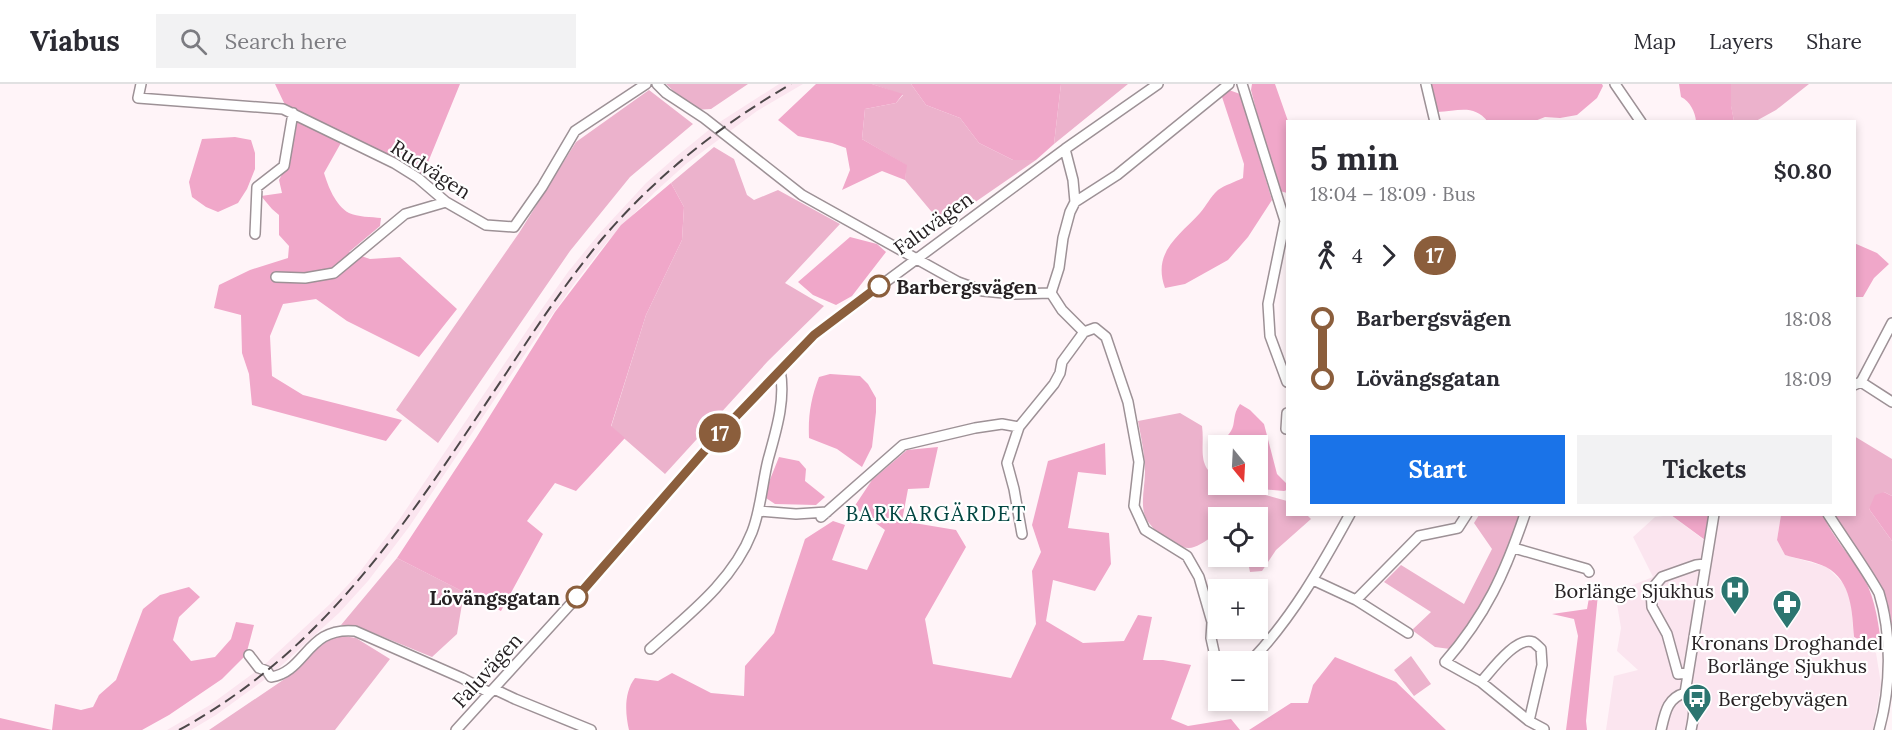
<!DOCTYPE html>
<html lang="en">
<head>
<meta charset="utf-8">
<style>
	:root { --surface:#fff; --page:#f2f2f3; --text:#2b2b33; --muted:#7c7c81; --line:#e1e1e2; --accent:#1a73e8 }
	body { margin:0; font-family:Lora,serif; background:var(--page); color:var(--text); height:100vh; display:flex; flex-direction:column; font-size:22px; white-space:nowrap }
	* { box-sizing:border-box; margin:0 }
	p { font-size:20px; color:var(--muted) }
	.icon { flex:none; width:33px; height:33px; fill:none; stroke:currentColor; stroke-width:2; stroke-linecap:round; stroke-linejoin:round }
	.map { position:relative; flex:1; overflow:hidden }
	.details { position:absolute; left:1286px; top:36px; width:570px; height:396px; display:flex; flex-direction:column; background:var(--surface); border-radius:0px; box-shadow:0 3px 9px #0003 }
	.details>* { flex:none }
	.badge { padding:0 12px; border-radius:20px; font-size:21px; line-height:39px }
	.needle { width:39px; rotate:162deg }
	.controls { position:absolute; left:1208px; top:351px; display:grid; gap:12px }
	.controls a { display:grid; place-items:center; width:60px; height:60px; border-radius:0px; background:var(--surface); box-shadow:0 3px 9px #0003; font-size:30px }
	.map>.badge { position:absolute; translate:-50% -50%; box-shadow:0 0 0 3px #fff }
	.legs { display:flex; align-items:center; gap:9px; height:66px; padding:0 24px; font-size:20px }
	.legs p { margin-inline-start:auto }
	.summary { display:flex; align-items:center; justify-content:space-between; height:102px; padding:0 24px }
	h1 { font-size:33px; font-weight:700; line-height:45px }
	.cta { display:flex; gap:12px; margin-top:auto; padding:12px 24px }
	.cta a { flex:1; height:69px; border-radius:0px; background:var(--accent); color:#fff; font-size:24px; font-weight:700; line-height:69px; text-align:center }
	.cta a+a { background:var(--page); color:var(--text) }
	ul { padding:0 24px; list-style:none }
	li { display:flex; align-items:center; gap:21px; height:60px; font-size:22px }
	li i { display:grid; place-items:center; width:9px; height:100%; margin:0 8px; background:currentColor }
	li i::after { content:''; width:15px; height:15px; margin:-8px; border:4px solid; border-radius:50%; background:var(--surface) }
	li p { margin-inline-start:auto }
	li:first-child i { background:linear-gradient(#0000 50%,currentColor 0) }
	li:last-child i { background:linear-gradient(currentColor 50%,#0000 0) }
	header { display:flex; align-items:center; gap:36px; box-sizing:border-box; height:84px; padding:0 30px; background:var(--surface); border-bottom:2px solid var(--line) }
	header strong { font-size:28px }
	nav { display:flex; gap:33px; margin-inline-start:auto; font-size:21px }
	.search { width:420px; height:54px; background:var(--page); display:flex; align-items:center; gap:15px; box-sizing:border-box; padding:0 21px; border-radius:0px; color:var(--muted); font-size:22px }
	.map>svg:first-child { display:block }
	.built { fill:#fbe5ef }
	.green { fill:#ecb2cc }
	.forest { fill:#f0a7c9 }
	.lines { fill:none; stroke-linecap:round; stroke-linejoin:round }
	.minor-casing { stroke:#9d9196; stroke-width:12 }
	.minor { stroke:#fff; stroke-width:9 }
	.rail { stroke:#4d4749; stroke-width:2; stroke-dasharray:12 6; stroke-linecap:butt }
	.line-1-casing { stroke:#fff; stroke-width:14 }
	.line-1 { stroke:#8b5e3c; stroke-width:9 }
	.stop-1-dot { fill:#fff; stroke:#8b5e3c; stroke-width:3 }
	.labels { text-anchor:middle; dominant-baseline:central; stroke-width:4.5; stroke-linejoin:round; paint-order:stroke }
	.street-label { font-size:20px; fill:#262123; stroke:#fff }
	.stop-label { font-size:20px; font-weight:bold; fill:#262123; stroke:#fff; text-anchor:start }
	.poi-label { font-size:20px; fill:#262123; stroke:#fff; text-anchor:end }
	.neighbourhood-label { font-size:21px; letter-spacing:1.5px; fill:#034642; stroke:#fff }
</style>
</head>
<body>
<header>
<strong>Viabus</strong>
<div class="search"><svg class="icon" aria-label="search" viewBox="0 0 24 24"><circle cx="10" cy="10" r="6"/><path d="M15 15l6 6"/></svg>Search here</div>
<nav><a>Map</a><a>Layers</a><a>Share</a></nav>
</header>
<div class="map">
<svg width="1892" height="646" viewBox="0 0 1892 646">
	<rect width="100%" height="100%" fill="#fff4f8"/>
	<!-- built -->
	<path class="built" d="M779 0H803L757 27 686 80 655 108 607 158 577 196 544 242 409 443 368 497 339 529 271 591 216 631 191 646H167L210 621 263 582 330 520 359 489 399 436 534 236 568 188 598 151 646 99 678 71 715 41Z
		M1671 431 1704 456 1709 431H1781L1777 456 1785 471 1827 483 1844 500 1851 517 1854 558 1876 569 1881 600 1873 646H1606L1614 592 1638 586 1617 567 1621 544 1615 508 1653 493 1633 453 1655 433Z"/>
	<!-- green -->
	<path class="green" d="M666 0H748L711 25 694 26Z
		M872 0H911L926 21 960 34 979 59 1013 76H1036L971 121 941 139 905 96 906 81 862 55 865 25 896 19 903 11Z
		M1061 0H1128L1054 60Z
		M1731 0H1809L1776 26 1756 37H1734L1731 22Z
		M649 6 693 40 630 93 570 167 438 359 396 326 519 149 576 58Z
		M714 63 734 75 747 111 754 116 778 106 840 140 785 199 824 222 768 277 665 390 611 343 646 231 682 156 684 123 671 99Z
		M1180 329 1202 342C1205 363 1196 382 1218 394V400L1229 401 1240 408 1258 409 1287 417V430L1307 431 1311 435 1276 466 1262 487 1250 488 1247 473 1257 472V434H1218V448C1211 453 1203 460 1194 463 1179 469 1147 444 1144 429 1141 416 1145 401 1145 388 1145 371 1141 353 1138 337Z
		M1854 352 1892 375V412L1884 408 1869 425 1892 457V544L1881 509 1832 431 1854 430Z
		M1479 431H1522L1489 513 1450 565 1435 563 1412 546 1431 528 1384 498 1401 481 1464 520 1492 465 1474 439Z
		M397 474 464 508 457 550 432 573 359 543 341 541Z
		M337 551 356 554 390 575 335 646H209L295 588 317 564Z
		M1411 572 1431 600 1414 612 1394 586Z"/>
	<!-- forest -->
	<path class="forest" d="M275 0H460L422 93 286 23Z
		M816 0H872L903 10 896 19 865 25 862 55 907 81 905 96 882 87 842 106 850 86 846 64 832 59 798 52 778 36Z
		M911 0H1061L1054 60 1036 76H1013L979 59 960 34 926 21Z
		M1252 0H1275L1288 37 1287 109 1280 107 1269 77 1251 6Z
		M1429 0H1602L1603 2 1597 14 1577 31 1560 34 1545 33 1535 37 1488 38C1473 19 1457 28 1437 28Z
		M1679 0H1731V21L1734 37H1696C1695 28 1690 17 1681 13Z
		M1229 6 1240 10 1272 116 1248 153 1228 176 1185 200 1165 204C1152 168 1179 152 1200 129 1207 121 1210 113 1218 106 1225 101 1235 98 1243 94L1244 80 1222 13Z
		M295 34 342 57 324 89C328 102 335 121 349 129 357 133 372 133 381 134L380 142 349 168 370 175 400 173 457 225 419 273 347 237 316 215 283 220 270 252 272 292 303 311 402 336 386 357 252 321 249 290 242 269 241 231 214 224 219 201 250 186 288 174 289 162 279 151V131L272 125 261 112 282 109 279 96 288 79Z
		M235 53 251 56 255 69V85L247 105 238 119 218 128 206 123 192 113 189 98 202 55Z
		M671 99 684 123 682 156 646 231 611 342 625 354 576 407 555 399 527 437 543 450 501 527 397 474 476 354 555 228 621 141Z
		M850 153 877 160 886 168 852 212 836 221 813 211 798 198Z
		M1854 159 1877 169 1889 180 1874 194 1863 213H1854Z
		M830 290 860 292 868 300 876 314V328L872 363 862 383 837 365 809 354C808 331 811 314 819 293Z
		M1240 320 1250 326 1264 340 1277 390 1287 400V406L1284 407 1261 405 1241 401 1257 400V362H1218V375L1213 365C1218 360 1227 354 1231 347 1236 339 1232 331 1240 320Z
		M1105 359 1106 391 1078 388 1068 444 1109 449 1111 480 1095 507 1053 496 1046 537 1083 559 1124 557 1138 531 1152 533 1143 576H1163L1191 581 1171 635 1188 642 1231 635 1240 646H629C625 629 624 608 635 594L658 597 672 589 711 609 744 612 745 582 774 549 805 455 833 437 845 441 832 476 867 486 885 446 854 423 872 396 907 366 938 363 929 404 908 405 902 437 956 446 966 463 925 535 933 580 1011 594 1036 540 1032 487 1041 468 1032 441 1048 377Z
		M779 373 799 377 806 385 805 397 825 413 816 421 775 420 766 414 769 398Z
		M1884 408 1892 412V457L1869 425 1875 411Z
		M1671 431H1709L1705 456Z
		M1781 431H1823C1833 454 1851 472 1864 494 1876 516 1879 543 1882 567L1854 553C1852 528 1852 497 1826 483 1814 477 1798 475 1785 471L1777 456Z
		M189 503 200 513 179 533 173 556 191 577 215 573 231 555 236 538 254 541 246 571 222 595 169 631 142 646H0V634L52 646 55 620 81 626 93 623 99 611 116 596 143 525 160 511Z
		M1590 508 1598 510 1586 637 1587 646H1566L1578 552 1574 535 1552 530 1587 525Z
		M1335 573 1396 598 1446 646H1249L1291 619H1308L1313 601Z"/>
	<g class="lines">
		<!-- minor casing -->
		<g class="minor-casing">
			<path id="minor" d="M141 0 138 14 283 25 394 79 418 94 446 118 486 141 514 143 542 103 575 47 646 0
				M657 0 666 9 704 34 802 111 958 198 983 207 1014 210 1051 209 1062 226 1084 248 1095 244 1106 253 1128 318 1139 378 1134 422 1145 446 1187 472 1199 493 1212 538 1211 554 1218 586
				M1242 0 1285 137 1268 220 1270 252 1287 298
				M1426 0 1435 38
				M1615 0 1641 38
				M1075 118 1117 91 1229 0
				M255 150 257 103 284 82 293 29
				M276 193 305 194 334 189 405 130 446 118
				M1051 209 1059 184 1063 154 1070 128 1075 118 1073 96 1065 65
				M1861 298 1892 318
				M1854 301 1861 298 1892 239
				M1019 343 1007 379 1014 405 1022 450
				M1286 345 1287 329
				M759 427 796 430 827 428
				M1525 430C1505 489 1486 531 1445 578L1481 598 1529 637 1544 645
				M1828 430C1845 457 1864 482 1879 509 1892 551 1891 603 1879 646
				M821 433 903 361 975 344 1002 340 1019 343 1054 300 1060 289 1062 278 1084 248
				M1514 464 1587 485 1589 488
				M1313 496 1356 516 1419 452 1458 444 1467 430
				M1356 516 1408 549
				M650 565C688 531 733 497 752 448 761 425 762 400 768 376 776 347 786 316 780 286
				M249 571 259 584 267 587 271 593C306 588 307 542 355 547L462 594 490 609
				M1250 578C1292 534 1321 483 1350 430
				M1688 589 1678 590 1667 550 1652 523 1651 506 1662 493 1696 481 1705 480
				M1481 598C1491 587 1516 552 1533 558 1536 560 1538 562 1541 565L1542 581 1529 637
				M494 605 515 615 591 646
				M1685 609 1714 430
				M1685 609C1697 620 1694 631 1691 646
				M456 646 577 513 721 348 814 251 1065 65 1158 0
				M1661 646C1665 629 1667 614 1685 609"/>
		</g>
		<!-- minor -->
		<use href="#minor" class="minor"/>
		<!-- rail -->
		<path class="rail" d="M179 646C332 562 413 428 507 288 537 242 567 197 602 155 656 92 719 42 791 0"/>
	</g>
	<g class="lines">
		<!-- line-1 casing -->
		<g class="line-1-casing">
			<path id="line-1" d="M577 513 721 348 814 251 879 202"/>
		</g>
		<!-- line-1 -->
		<use href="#line-1" class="line-1"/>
	</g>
	<!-- icons -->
	<defs>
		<g id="hospital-pin" transform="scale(1.5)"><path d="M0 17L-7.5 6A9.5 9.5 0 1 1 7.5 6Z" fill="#2c7570" stroke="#fff"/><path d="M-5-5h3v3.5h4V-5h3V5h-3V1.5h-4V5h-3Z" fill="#fff"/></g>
		<g id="pharmacy-pin" transform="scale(1.5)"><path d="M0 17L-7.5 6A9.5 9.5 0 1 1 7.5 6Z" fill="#2c7570" stroke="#fff"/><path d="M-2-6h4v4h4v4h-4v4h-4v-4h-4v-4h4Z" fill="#fff"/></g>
		<g id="bus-pin" transform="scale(1.5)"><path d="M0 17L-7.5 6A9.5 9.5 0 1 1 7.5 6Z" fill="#2c7570" stroke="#fff"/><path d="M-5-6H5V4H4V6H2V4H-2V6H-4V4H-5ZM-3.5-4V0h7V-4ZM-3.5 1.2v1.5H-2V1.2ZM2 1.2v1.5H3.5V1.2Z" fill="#fff"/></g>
	</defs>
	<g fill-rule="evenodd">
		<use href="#hospital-pin" x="1735" y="506"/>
		<use href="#pharmacy-pin" x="1787" y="520"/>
		<use href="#bus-pin" x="1697" y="614"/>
	</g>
	<!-- markers -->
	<g class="stop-1-dot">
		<circle cx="879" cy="202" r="10"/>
		<circle cx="577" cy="513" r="10"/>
	</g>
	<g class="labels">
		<!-- street labels -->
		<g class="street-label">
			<text transform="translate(431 85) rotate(33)">Rudvägen</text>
			<text transform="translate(933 139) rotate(-36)">Faluvägen</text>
			<text transform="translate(487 586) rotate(-48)">Faluvägen</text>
		</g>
		<!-- stop labels -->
		<g class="stop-label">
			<text x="896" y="202">Barbergsvägen</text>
			<text x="560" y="513" text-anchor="end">Lövängsgatan</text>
		</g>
		<!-- poi labels -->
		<g class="poi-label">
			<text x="1714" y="506">Borlänge Sjukhus</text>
			<text x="1787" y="558" text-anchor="middle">Kronans Droghandel<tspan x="1787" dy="23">Borlänge Sjukhus</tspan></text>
			<text x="1718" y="614" text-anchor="start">Bergebyvägen</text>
		</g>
		<!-- neighbourhood labels -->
		<g class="neighbourhood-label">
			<text x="936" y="429">BARKARGÄRDET</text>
		</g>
	</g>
</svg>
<div class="controls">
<a><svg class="needle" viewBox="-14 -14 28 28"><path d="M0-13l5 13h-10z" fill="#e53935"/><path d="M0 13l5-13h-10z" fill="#7c7c81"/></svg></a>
<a><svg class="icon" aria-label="locate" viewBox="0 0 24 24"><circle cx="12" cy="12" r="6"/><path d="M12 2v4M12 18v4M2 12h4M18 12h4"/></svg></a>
<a>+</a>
<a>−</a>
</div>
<b class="badge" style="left:720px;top:349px;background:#8b5e3c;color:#fff">17</b>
<section class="details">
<div class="summary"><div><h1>5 min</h1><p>18:04 – 18:09 · Bus</p></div><b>$0.80</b></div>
<div class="legs"><svg class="icon" aria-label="walk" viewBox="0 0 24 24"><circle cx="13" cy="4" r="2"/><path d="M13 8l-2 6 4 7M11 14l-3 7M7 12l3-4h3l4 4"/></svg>4<svg class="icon" aria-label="forward" viewBox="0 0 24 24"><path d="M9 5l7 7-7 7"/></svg><b class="badge" style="background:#8b5e3c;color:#fff">17</b></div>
<ul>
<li><i style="color:#8b5e3c"></i><b>Barbergsvägen</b><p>18:08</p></li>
<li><i style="color:#8b5e3c"></i><b>Lövängsgatan</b><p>18:09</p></li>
</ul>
<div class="cta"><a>Start</a><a>Tickets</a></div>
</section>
</div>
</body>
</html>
